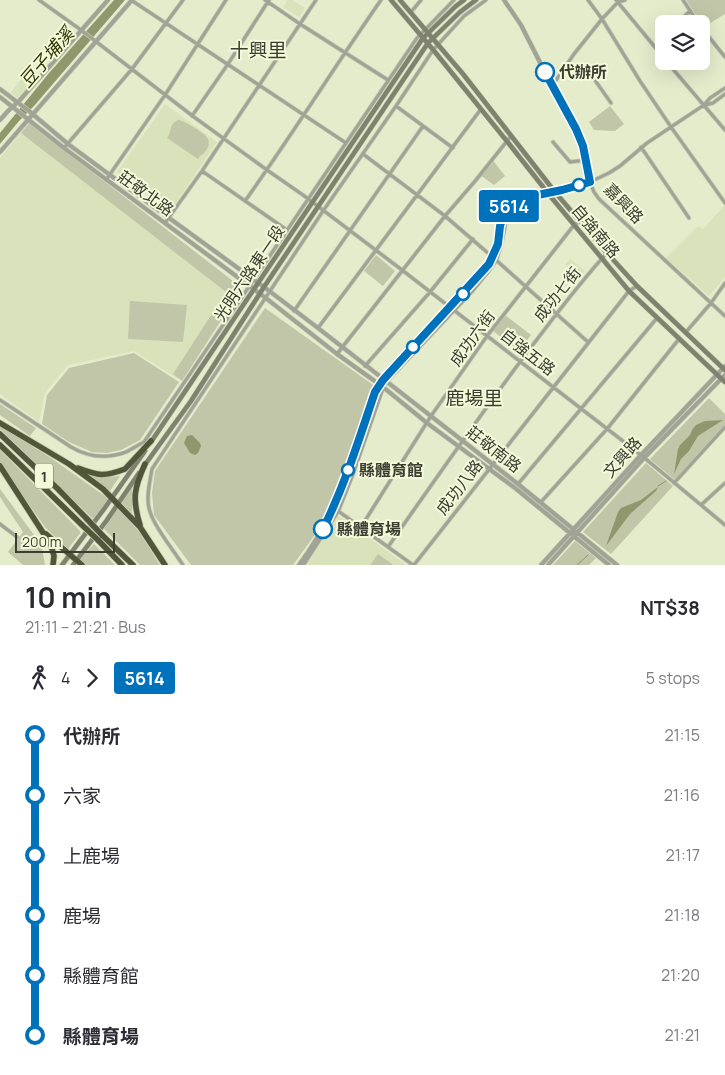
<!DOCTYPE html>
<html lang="en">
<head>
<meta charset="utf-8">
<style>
	:root { --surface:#fff; --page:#f7f7f7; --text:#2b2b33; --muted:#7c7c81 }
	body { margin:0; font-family:Manrope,"Noto Sans TC",sans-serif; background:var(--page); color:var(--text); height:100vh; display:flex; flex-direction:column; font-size:19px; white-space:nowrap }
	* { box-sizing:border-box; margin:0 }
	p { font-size:16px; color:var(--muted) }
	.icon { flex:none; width:28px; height:28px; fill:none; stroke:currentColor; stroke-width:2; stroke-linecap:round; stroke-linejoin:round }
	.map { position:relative; height:565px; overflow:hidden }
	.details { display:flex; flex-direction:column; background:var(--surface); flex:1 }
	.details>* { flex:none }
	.badge { padding:0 10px; border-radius:4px; font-size:18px; line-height:32px }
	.fabs { position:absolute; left:655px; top:15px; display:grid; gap:10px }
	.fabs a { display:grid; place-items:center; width:55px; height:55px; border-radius:8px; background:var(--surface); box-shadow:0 5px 20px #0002; font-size:25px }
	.scale { position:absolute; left:15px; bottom:12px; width:100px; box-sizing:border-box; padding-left:5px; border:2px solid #3b3d31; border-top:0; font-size:14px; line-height:18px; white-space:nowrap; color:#3b3d31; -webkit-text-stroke:4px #f3f9d9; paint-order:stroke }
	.map>.badge { position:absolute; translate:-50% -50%; box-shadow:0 0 0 2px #fff }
	.legs { display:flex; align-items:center; gap:8px; height:55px; padding:0 25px; font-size:16px }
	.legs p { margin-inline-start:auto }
	.summary { display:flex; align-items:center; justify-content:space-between; height:85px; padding:0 25px }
	h1 { font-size:28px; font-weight:700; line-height:38px }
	ul { padding:0 25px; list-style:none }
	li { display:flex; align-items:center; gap:18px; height:60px; font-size:19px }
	li i { display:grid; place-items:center; width:8px; height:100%; margin:0 6px; background:currentColor }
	li i::after { content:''; width:12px; height:12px; margin:-6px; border:4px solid; border-radius:50%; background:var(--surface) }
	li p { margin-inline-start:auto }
	li:first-child i { background:linear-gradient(#0000 50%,currentColor 0) }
	li:last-child i { background:linear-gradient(currentColor 50%,#0000 0) }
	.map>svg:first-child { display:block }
	.built { fill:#dae2bb }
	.green { fill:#c0c6a7 }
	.water { fill:#90976d }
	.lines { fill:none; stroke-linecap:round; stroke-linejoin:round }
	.stream { stroke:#90976d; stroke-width:1 }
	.minor-casing { stroke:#c3c9ad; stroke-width:4.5 }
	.tertiary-casing { stroke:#c3c9ad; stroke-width:5 }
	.secondary-casing { stroke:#c3c9ad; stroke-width:5.5 }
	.motorway-casing { stroke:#c3c9ad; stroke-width:7 }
	.minor { stroke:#a0a396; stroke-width:3 }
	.tertiary { stroke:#a0a396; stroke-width:4 }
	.secondary { stroke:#7e826e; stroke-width:4.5 }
	.motorway { stroke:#51553a; stroke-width:5.5 }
	.motorway-bridge-casing { stroke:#c3c9ad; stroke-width:7; stroke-linecap:butt }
	.motorway-bridge { stroke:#51553a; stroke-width:5.5 }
	.line-1-casing { stroke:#fff; stroke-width:11 }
	.line-1 { stroke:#0072bc; stroke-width:8 }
	.stop-1-dot { fill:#fff; stroke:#0072bc; stroke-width:2.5 }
	.labels { text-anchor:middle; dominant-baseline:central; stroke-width:4; stroke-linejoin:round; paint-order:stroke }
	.shield { fill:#f3f9d9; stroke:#727563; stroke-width:1 }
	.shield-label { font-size:15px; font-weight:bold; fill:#3b3d31 }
	.stop-label { font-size:16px; font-weight:bold; fill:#3b3d31; stroke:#f3f9d9; text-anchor:start }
	.street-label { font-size:16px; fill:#3b3d31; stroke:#f3f9d9 }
	.water-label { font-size:18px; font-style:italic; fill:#303601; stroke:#f3f9d9 }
	.quarter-label { font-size:19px; fill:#3b3d31; stroke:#f3f9d9 }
</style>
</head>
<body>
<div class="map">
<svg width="725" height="565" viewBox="0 0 725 565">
	<rect width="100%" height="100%" fill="#e5eccc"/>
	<!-- built -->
	<path class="built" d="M288 0H292L305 8 299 17 283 7Z
		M23 77 31 84 19 99 11 92Z
		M165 104 217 142 170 212 117 172Z
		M24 129 235 290 178 379 134 351 68 365 45 393 39 422 0 394V158Z
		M725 205V277L709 296 666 258 698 226 703 229Z
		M570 259 585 271 581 277 565 265Z
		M337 515 405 564 404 565H306L305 564Z"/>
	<!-- green -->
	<path class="green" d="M686 0H725V14L704 27Z
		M610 106 624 124 615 131 594 130 589 122Z
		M178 120C185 121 205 133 208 139 209 142 209 145 208 147 206 153 201 154 198 159L167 138C173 130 168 125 178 120Z
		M29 123 242 288 182 381 173 374 226 292 21 133Z
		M492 159 505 176 494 185 480 175Z
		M376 255 395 271 383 286 364 271Z
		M130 301 187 305 183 342 128 339Z
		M265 308 376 387 319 529 293 565H191L154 515 152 493 155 471Z
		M505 315 531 335 519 351 493 331Z
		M134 353 179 382 140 440 121 450 107 453 92 452 69 442 42 424 47 395 69 368Z
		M709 398 725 414V426L675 480 650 459Z
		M0 404 36 428 30 436 0 415Z
		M0 426 51 458 109 499 93 519 0 429Z
		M0 450 81 532 68 549 45 527 0 464Z
		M646 463 673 486 611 554 583 532Z
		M89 476 108 477 120 476 110 491Z
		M132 485V515L122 503Z
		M0 489 37 539 42 548 45 565H23L8 552 23 532 0 497Z
		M118 508 140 533 160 565H140L104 529Z
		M575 541 596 558 589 565H553Z
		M94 544 115 565H84L78 561Z
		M378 554 392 564V565H370Z"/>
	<!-- water -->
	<path class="water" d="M114 0H125L34 106 19 121 0 144V133L49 73Z
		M723 420 698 436 689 451 681 459 674 474 678 449 680 445 690 435 692 430 696 425 705 421Z
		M192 435 200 443 201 446 198 453 195 455 190 453 184 443 187 436Z
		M658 487 656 491 630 514 606 546 618 512 621 508 641 500Z"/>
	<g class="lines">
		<!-- stream -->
		<path class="stream" d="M658 486 666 481
			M577 565 588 555"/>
		<!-- minor casing -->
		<g class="minor-casing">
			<path id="minor" d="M39 0 81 30 194 117 267 170 303 195 402 270 641 455 725 525
				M131 0 346 143
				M265 0 300 24 388 80
				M588 0 602 19 640 81 671 127 725 203
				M616 0 664 58
				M683 0 699 24
				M411 12 421 0
				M676 24 690 11
				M701 27 725 57
				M666 61 725 130
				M592 76 611 103
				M552 86 574 54 602 19 618 2 625 0
				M725 88 710 98 704 105 647 143 620 166 609 173 590 182 594 192 599 199 725 316
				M705 105 713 103 725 94
				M396 106 453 148
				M192 116 228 64 269 0
				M553 142 570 162 586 160
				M641 147 689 218
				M64 148 132 69 183 0
				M363 154 445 216 496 260 588 342
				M202 171 287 230
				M106 180 165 95 226 0
				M245 201C292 135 335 66 381 0
				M165 223 202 171 316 0
				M294 311 423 126
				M318 328 481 109
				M686 332 711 303 725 283
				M337 354 445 216 476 180 511 136
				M365 366 430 292 473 239
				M0 400 71 447C88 457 107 459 126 452 132 449 138 445 144 442L417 38 454 0
				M674 483 725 427
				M518 484 657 318
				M541 502 607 429 679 339
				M701 505 725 483
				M334 508 413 565
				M0 524 17 537
				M361 527 431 416 487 336 574 225 580 221
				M388 547C436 478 484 409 535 342 558 312 581 281 607 253
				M183 565C174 551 152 524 149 508 146 496 150 482 152 469L323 211 396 106 433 50 464 16 486 0
				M414 565 629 291 637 286"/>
		</g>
		<!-- tertiary casing -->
		<g class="tertiary-casing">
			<path id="tertiary" d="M0 89 29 111 68 144 110 175 264 287 318 328 518 484 617 565
				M0 97 64 148 267 299 337 354 383 387 427 423 515 488 609 565
				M0 120 8 111 20 100 108 0
				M0 152 132 0
				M299 565C338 513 354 453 375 392L383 380 489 264 498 244 503 217 506 210 510 205 523 198 561 190 590 182 583 146 576 129 552 86 521 25 504 0
				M303 565 338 511 353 473 383 387 386 382 472 291 490 269 496 260 501 245 507 214 510 210 516 205 539 199 547 194
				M541 565 641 455 725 366
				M548 565 644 458 725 375"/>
		</g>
		<!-- secondary casing -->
		<g class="secondary-casing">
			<path id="secondary" d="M391 0 435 52 510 145 551 197 629 291 725 382
				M400 0 463 74 555 192 607 253 637 286 725 370
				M151 442 423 38 456 6 464 0
				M144 466 191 401 264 287 428 43 460 12 476 0
				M62 565 104 509 145 451
				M73 565 107 520 139 473"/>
		</g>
		<!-- motorway casing -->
		<g class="motorway-casing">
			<path id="motorway" d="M0 423 69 464 103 489 140 527 165 565
				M0 434 58 489 87 519
				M0 445 82 525
				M0 466 51 545 54 556 53 565
				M78 468C99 476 104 477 125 469L151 441
				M140 525C132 499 134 488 145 464
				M46 534 82 565
				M102 535 133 565
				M98 540 122 565"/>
		</g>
		<!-- minor -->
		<use href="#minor" class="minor"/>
		<!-- tertiary -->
		<use href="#tertiary" class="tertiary"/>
		<!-- secondary -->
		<use href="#secondary" class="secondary"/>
		<!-- motorway -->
		<use href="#motorway" class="motorway"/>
		<!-- motorway-bridge casing -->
		<g class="motorway-bridge-casing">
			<path id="motorway-bridge" d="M87 519 102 535
				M82 525 98 540"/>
		</g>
		<!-- motorway-bridge -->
		<use href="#motorway-bridge" class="motorway-bridge"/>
	</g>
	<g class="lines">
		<!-- line-1 casing -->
		<g class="line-1-casing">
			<path id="line-1" d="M323 529C345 485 359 439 375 392L383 380 489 264 498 244 500 226 503 217 506 210 510 205 523 198 562 190 590 182 583 146 576 129 545 72"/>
		</g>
		<!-- line-1 -->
		<use href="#line-1" class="line-1"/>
	</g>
	<!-- markers -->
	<g class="stop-1-dot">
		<circle cx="545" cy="72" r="9"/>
		<circle cx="579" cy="185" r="6"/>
		<circle cx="463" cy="294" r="6"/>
		<circle cx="413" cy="347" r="6"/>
		<circle cx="348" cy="470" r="6"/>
		<circle cx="323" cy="529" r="9"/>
	</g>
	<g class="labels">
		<!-- shield labels -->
		<rect class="shield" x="35" y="463.5" width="18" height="25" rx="4"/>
		<g class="shield-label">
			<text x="44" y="476">1</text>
		</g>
		<!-- stop labels -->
		<g class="stop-label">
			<text x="559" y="72">代辦所</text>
			<text x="359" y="470">縣體育館</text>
			<text x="337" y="529">縣體育場</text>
		</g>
		<!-- street labels -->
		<g class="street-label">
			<text transform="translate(146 193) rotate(36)">莊敬北路</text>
			<text transform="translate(624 203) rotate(46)">嘉興路</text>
			<text transform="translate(596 231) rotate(50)">自強南路</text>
			<text transform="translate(249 273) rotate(-56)">光明六路東一段</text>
			<text transform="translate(557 294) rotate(-51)">成功七街</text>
			<text transform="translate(472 338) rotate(-54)">成功六街</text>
			<text transform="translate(528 352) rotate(38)">自強五路</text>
			<text transform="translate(494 449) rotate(38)">莊敬南路</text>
			<text transform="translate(622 457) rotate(-48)">文興路</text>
			<text transform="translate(459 487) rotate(-52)">成功八路</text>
		</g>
		<!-- water labels -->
		<g class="water-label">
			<text transform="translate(46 57) rotate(-49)">豆子埔溪</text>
		</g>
		<!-- quarter labels -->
		<g class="quarter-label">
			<text x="258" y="50">十興里</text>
			<text x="474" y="398">鹿場里</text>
		</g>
	</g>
</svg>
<div class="fabs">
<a><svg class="icon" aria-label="layers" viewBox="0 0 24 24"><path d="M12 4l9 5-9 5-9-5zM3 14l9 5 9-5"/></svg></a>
</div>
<div class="scale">200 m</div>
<b class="badge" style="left:509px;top:206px;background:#0072bc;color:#fff">5614</b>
</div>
<section class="details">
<div class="summary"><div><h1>10 min</h1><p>21:11 – 21:21 · Bus</p></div><b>NT$38</b></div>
<div class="legs"><svg class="icon" aria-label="walk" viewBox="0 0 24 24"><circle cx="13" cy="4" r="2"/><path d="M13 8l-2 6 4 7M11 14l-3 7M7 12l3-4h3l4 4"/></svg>4<svg class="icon" aria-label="forward" viewBox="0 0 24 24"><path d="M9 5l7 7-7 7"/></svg><b class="badge" style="background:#0072bc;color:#fff">5614</b><p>5 stops</p></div>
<ul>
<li><i style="color:#0072bc"></i><b>代辦所</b><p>21:15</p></li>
<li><i style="color:#0072bc"></i><span>六家</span><p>21:16</p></li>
<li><i style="color:#0072bc"></i><span>上鹿場</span><p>21:17</p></li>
<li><i style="color:#0072bc"></i><span>鹿場</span><p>21:18</p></li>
<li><i style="color:#0072bc"></i><span>縣體育館</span><p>21:20</p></li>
<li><i style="color:#0072bc"></i><b>縣體育場</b><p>21:21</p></li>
</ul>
</section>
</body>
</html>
